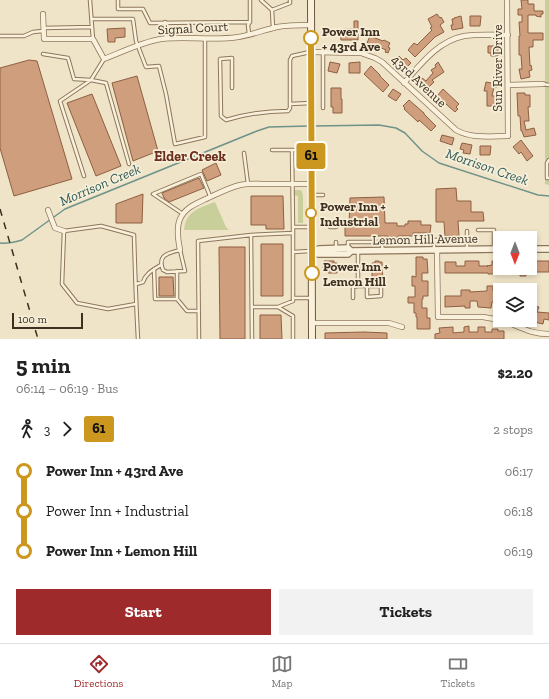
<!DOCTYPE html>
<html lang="en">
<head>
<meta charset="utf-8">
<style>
	:root { --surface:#fff; --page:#f2f2f2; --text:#222; --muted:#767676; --line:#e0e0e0; --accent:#9e2a2b }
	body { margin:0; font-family:"Zilla Slab",serif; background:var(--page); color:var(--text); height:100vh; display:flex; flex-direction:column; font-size:15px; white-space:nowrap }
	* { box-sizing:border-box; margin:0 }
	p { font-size:13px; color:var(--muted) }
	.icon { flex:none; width:22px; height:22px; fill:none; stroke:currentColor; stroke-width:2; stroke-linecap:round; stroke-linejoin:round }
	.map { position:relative; height:339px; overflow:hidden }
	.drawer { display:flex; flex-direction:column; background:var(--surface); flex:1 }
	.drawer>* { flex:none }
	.badge { padding:0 8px; border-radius:3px; font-size:14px; line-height:26px }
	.needle { width:26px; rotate:180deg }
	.buttons { position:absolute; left:493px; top:231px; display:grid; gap:8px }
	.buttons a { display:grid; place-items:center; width:44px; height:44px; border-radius:0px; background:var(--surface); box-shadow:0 2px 6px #0003; font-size:20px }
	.scale { position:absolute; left:12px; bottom:10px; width:71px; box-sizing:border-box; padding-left:4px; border:2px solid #3d2e20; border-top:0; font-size:11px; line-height:14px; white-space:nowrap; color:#3d2e20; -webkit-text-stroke:3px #f7eed8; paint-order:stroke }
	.map>.badge { position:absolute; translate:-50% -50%; box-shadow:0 0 0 2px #fff }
	.legs { display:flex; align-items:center; gap:6px; height:44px; padding:0 16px; font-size:13px }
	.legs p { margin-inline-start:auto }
	.summary { display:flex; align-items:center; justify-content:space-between; height:68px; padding:0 16px }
	h1 { font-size:22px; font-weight:700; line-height:30px }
	.primary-button { display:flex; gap:8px; margin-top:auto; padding:8px 16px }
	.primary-button a { flex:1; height:46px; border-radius:0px; background:var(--accent); color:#fff; font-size:16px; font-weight:700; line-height:46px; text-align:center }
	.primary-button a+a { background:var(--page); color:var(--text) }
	ul { padding:0 16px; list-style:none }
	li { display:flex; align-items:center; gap:14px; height:40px; font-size:15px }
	li i { display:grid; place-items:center; width:6px; height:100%; margin:0 5px; background:currentColor }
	li i::after { content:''; width:10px; height:10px; margin:-5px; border:3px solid; border-radius:50%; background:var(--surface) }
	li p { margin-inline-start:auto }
	li:first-child i { background:linear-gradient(#0000 50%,currentColor 0) }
	li:last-child i { background:linear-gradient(currentColor 50%,#0000 0) }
	.tab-bar { display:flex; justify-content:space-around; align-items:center; height:56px; border-top:1px solid var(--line); background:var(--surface); font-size:11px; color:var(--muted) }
	.tab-bar a { display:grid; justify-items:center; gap:2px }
	.tab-bar .active { color:var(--accent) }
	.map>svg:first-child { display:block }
	.green { fill:#c9cf9b }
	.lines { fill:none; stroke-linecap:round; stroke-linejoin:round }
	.stream { stroke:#6f938a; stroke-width:1.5 }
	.building { fill:#cf9f7d; stroke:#8d5f41 }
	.service-casing { stroke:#8d765c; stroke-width:4.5 }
	.minor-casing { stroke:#8d765c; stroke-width:6 }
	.tertiary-casing { stroke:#8d765c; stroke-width:8 }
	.secondary-casing { stroke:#6f573f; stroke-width:8 }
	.service { stroke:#faf1dc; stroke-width:2.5 }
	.minor { stroke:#faf1dc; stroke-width:4.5 }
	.tertiary { stroke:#faf1dc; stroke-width:5.5 }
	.secondary { stroke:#faf1dc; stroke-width:6 }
	.rail { stroke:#3d2e20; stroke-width:1.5; stroke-dasharray:7 7; stroke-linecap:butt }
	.line-1-casing { stroke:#fff; stroke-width:9 }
	.line-1 { stroke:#cb971e; stroke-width:6 }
	.stop-1-dot { fill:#fff; stroke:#cb971e; stroke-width:2 }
	.labels { text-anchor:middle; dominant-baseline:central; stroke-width:3.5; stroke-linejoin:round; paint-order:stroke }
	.street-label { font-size:13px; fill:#3d2e20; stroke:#f7eed8 }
	.stop-label { font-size:13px; font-weight:bold; fill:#3d2e20; stroke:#f7eed8; text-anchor:start }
	.neighbourhood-label { font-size:14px; font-weight:bold; fill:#6b2e1e; stroke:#f7eed8 }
	.water-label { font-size:14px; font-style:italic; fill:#2f5d5a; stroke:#f7eed8 }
</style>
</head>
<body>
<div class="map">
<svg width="549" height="339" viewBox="0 0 549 339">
	<rect width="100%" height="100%" fill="#f0e4c8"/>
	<!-- green -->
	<path class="green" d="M545 0H549V185L545 184Z
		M293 190H300L302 191V192L303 195V223H298V196L293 195Z
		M215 202 226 227 229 230H184C186 211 199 208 215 202Z"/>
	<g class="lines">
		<!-- stream -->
		<path class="stream" d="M314 126 379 125 396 128 405 133 422 151 439 163 538 195 549 196
			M0 243C7 244 15 242 22 240L65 209 257 131 269 127 310 126"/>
	</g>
	<!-- building -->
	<path class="building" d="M521 0H528V4H534V11H543V14H541V17L536 16V15H528V33H543V40H533V47H529L530 66 531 65 532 70 529 71 530 77 521 79 519 69H522L521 55H519V36H520L519 22H522V15H518V9H522Z
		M437 14 440 18 441 17 444 22 440 25 444 32 435 37 415 57 408 50 414 43 417 45 432 30 430 28 432 27 428 19Z
		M461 16 463 28 452 30 451 25H453L452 19H454V18Z
		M470 16H481L480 26H470Z
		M354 21H358V40H341L340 33H343V29H354Z
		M125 28V37L115 38V42H108L107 29Z
		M370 36 383 41 384 40 390 43 388 47 390 48 388 53 385 52 386 50 377 46V47L367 43Z
		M488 46H498V56H491V53H488Z
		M399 56 403 60 406 58 411 63 404 70 395 60Z
		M29 60 37 61 72 179 14 196 0 148V68Z
		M330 62 340 64 337 73 328 71Z
		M360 62V73H349V63Z
		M438 62 444 72 432 80 434 82 427 89 419 82 422 78 426 81 433 73 431 70 436 67 435 65Z
		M371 66 380 75V76L389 85 383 92 364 74Z
		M137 76 158 151 133 161 112 83Z
		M486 82 497 84V87H494L492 96H497V106H487V91H484Z
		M331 88H341V99H342V113H333V107H331Z
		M393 89 401 94 396 101 388 96Z
		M443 89 459 104 456 107 458 109 455 112 437 96Z
		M517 93H525V95H530V107H528L529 121H524L526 130 534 128 536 135 524 137 522 131H521L520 116H518Z
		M92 94 121 166 96 176 67 103Z
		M409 100 424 113V114L436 126 431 131 419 120 418 122 404 109 405 108 403 106Z
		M442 135 454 138 452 145 440 141Z
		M521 140 533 156 527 161 521 152 519 154 513 147Z
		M462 143 472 145 470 154 463 153 464 150 460 149Z
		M480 146H491L490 155H480Z
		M216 163 221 175 207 181 202 170Z
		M199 178 204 188 169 202 164 198 162 193Z
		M456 188 457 201H471V212H483L484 221H458L459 236H445L444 222H436V189Z
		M143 194 142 223H116V204Z
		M251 196H283L284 229H266V225H251Z
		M384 197 385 223H397V226H405V224H408V221H421V225H431L430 233H413V236H398V241H388V236H345V226H349L350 198Z
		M261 244H283V296H261Z
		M219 247H245V339H220Z
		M416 257H423V259H427L428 273H422V281H428V296H423V299H422V308H427V318H430V329H417V317H416V313H414V303H408V297H415V286H412V276L416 277Z
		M324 261H334V263H337V273H328V268H323Z
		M375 261H379V262H382L383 282H372V263H375Z
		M465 261H479V266H488H487L492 265V261H499V268H530V266H536V261H549V272H526V276H520V273L488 274V273H445V262H456V266H465Z
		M159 277H173L174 296H159Z
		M487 286H493V291H497V295L500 296V301L496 300V302H492L491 308 478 307 477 301H470V308H465V306L445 307V296H461V290H470V292L487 291Z
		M530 305 539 307 537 312 549 313V320L544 319 543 324 530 321Z
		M260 315H281L282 339H260Z
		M469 326V332H478V327H485V332H492V329H498V331H504V339H435V334L440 333 439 328 453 327V333L464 332V327Z
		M364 332 387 333V339H325V333Z"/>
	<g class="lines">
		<!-- service casing -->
		<g class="service-casing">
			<path id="service" d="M90 0 92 27
				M118 0V9H143L150 23 250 22
				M261 0 272 10 273 28
				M272 10 290 3V0
				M92 19H133L136 41 146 67 159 66 166 94 175 144 205 137V39
				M165 22 166 38
				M44 28 92 27 93 39
				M249 35 248 25 250 22V0
				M0 36H24L33 32 43 31
				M323 52V108
				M43 54 68 58 74 79 91 80
				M104 59 91 80 106 83 129 164
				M543 84 549 85
				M232 88V58L220 59 221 116 226 120C246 114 267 111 288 111L290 108V60L292 56 310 52
				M290 104 311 103
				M272 150H292
				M244 153 248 184
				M549 160 547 163V178H549
				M84 176 60 101 91 80
				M312 195H323
				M183 214 153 194 201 174 210 196
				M311 227H293L292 150H311
				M330 227H336L344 221
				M478 230H494V249
				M467 231V249
				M251 235 293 233
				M336 242V248
				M348 247V242H381L383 250
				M180 250 185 271 167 272 163 270C157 255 168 253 180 250Z
				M434 250V240L467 239
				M358 251V286H381V296L367 297V286
				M293 252 310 251
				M154 269 155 299H177V271
				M136 284 143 282C146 273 153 270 161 265
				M293 298H311
				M353 298V287L358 286
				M177 299 187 311H199
				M136 304 108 309 77 303 62 284 64 231 101 226 134 235C135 270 136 304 138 339
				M252 307H278L293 301V227
				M278 307 293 316V339
				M199 339 198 241 251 235 252 339"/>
		</g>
		<!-- minor casing -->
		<g class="minor-casing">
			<path id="minor" d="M43 14 44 39H93L104 59C122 52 142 42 161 39 187 36 213 41 238 37 251 35 264 30 277 27 288 25 299 25 311 25
				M311 52 361 53 375 58 382 62 456 130C472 139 490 136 508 136L507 0
				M404 83C421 64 438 41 464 36 478 34 493 35 508 35
				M508 85 543 84
				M48 210 55 228 64 231
				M180 250C178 240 176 228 180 219 185 208 195 204 206 199 217 194 228 188 240 185 250 183 261 184 271 184 284 184 298 184 311 184
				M437 250 438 317H483L500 320
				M501 320C519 326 529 334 549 334
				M312 323H389L402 327"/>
		</g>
		<!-- tertiary casing -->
		<g class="tertiary-casing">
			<path id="tertiary" d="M530 249H549
				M312 251 319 249 348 248 351 251 500 249
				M312 251 318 254H348L351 251"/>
		</g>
		<!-- secondary casing -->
		<g class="secondary-casing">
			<path id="secondary" d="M311 0 312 339"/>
		</g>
		<!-- service -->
		<use href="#service" class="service"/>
		<!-- minor -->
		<use href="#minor" class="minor"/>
		<!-- tertiary -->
		<use href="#tertiary" class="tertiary"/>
		<!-- secondary -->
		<use href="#secondary" class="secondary"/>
		<!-- rail -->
		<path class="rail" d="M0 209 38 339"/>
	</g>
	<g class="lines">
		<!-- line-1 casing -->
		<g class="line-1-casing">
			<path id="line-1" d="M311 38 312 273"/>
		</g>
		<!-- line-1 -->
		<use href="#line-1" class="line-1"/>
	</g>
	<!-- markers -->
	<g class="stop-1-dot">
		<circle cx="311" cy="38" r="7"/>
		<circle cx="311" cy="213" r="5"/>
		<circle cx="312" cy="273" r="7"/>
	</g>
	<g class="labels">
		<!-- street labels -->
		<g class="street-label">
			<text transform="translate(193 28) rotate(-3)">Signal Court</text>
			<text transform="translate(497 68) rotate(-90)">Sun River Drive</text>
			<text transform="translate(419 81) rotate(43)">43rd Avenue</text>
			<text transform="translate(425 239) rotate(-1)">Lemon Hill Avenue</text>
		</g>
		<!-- stop labels -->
		<g class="stop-label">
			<text x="322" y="31">Power Inn<tspan x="322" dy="15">+ 43rd Ave</tspan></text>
			<text x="320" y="206">Power Inn +<tspan x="320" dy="15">Industrial</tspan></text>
			<text x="323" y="266">Power Inn +<tspan x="323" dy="15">Lemon Hill</tspan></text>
		</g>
		<!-- neighbourhood labels -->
		<g class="neighbourhood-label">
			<text x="190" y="156">Elder Creek</text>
		</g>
		<!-- water labels -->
		<g class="water-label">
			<text transform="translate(487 167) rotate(19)">Morrison Creek</text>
			<text transform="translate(100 185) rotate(-23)">Morrison Creek</text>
		</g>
	</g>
</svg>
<div class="buttons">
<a><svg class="needle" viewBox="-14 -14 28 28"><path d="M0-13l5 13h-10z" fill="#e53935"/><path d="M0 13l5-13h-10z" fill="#767676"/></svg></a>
<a><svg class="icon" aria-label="layers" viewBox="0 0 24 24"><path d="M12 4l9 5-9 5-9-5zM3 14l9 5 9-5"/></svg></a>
</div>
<div class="scale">100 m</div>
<b class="badge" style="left:311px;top:156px;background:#cb971e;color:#111">61</b>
</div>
<section class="drawer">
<div class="summary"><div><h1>5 min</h1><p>06:14 – 06:19 · Bus</p></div><b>$2.20</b></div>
<div class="legs"><svg class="icon" aria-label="walk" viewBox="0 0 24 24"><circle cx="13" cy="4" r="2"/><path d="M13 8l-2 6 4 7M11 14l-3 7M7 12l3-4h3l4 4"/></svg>3<svg class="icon" aria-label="forward" viewBox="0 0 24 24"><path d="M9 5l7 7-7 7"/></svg><b class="badge" style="background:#cb971e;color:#111">61</b><p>2 stops</p></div>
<ul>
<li><i style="color:#cb971e"></i><b>Power Inn + 43rd Ave</b><p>06:17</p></li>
<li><i style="color:#cb971e"></i><span>Power Inn + Industrial</span><p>06:18</p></li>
<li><i style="color:#cb971e"></i><b>Power Inn + Lemon Hill</b><p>06:19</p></li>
</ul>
<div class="primary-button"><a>Start</a><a>Tickets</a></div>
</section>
<nav class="tab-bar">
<a class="active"><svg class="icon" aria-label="directions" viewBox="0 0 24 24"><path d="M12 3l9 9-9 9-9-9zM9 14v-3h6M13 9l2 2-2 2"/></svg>Directions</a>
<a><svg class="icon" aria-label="map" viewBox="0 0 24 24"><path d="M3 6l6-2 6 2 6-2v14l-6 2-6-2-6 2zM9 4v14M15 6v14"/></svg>Map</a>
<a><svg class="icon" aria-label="tickets" viewBox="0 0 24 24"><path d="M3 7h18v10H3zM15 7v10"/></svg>Tickets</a>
</nav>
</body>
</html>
